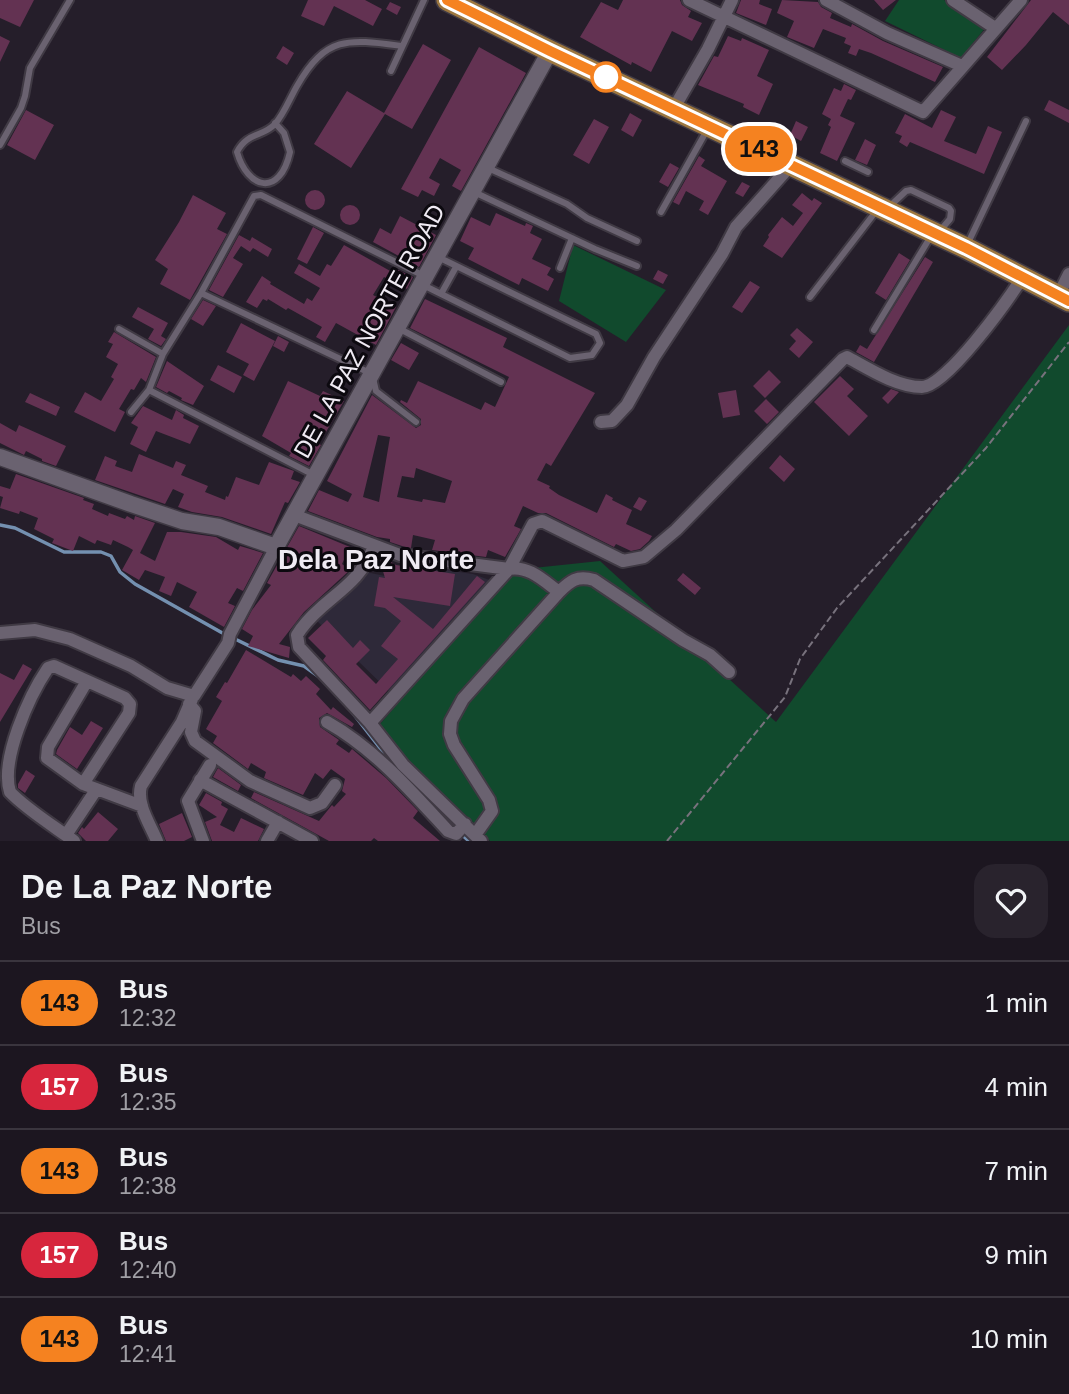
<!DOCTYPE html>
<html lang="en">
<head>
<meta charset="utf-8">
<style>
	:root { --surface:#1c1620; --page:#29232d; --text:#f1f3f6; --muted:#a09fa5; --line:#3a353e }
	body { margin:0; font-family:Helvetica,sans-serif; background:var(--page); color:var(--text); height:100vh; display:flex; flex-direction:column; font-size:26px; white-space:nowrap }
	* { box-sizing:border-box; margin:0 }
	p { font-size:23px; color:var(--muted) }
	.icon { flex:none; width:38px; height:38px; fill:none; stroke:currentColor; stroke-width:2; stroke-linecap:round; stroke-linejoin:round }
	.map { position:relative; height:841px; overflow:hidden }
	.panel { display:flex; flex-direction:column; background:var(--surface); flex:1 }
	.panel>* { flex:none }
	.badge { padding:0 14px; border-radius:23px; font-size:24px; line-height:46px }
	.map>.badge { position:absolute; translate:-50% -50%; box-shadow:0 0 0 4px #fff }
	.round { display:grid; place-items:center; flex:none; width:74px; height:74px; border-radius:21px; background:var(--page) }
	.summary { display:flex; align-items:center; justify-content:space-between; height:119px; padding:0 21px }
	h1 { font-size:33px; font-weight:700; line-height:52px }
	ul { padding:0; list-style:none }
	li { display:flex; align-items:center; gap:21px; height:84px; padding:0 21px; border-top:2px solid var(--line) }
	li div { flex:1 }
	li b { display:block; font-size:26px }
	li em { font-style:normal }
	li .badge { min-width:77px; font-weight:700; text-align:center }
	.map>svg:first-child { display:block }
	.education { fill:#2e2939 }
	.green { fill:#114a2d }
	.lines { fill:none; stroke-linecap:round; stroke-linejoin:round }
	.stream { stroke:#7490b0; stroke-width:3.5 }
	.building { fill:#633252; fill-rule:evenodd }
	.service-casing { stroke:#403a44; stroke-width:10 }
	.minor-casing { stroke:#403a44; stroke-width:16 }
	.tertiary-casing { stroke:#403a44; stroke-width:19 }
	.trunk-casing { stroke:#403a44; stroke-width:24 }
	.path { stroke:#78727d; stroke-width:2; stroke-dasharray:7 3.5; stroke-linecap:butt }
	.service { stroke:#6a6270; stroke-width:6 }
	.minor { stroke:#6a6270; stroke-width:12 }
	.tertiary { stroke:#6a6270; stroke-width:16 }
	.trunk { stroke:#9d773f; stroke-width:21 }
	.line-casing { stroke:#fff; stroke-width:16 }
	.line { stroke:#f58220; stroke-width:10 }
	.stop-dot { fill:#fff; stroke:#f58220; stroke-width:3.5 }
	.labels { text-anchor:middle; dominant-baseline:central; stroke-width:6; stroke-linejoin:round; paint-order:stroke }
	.street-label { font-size:24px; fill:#efeaf3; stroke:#0c090f }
	.quarter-label { font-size:28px; font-weight:bold; fill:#efeaf3; stroke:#0c090f }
</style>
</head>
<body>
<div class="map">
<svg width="1069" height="841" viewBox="0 0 1069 841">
	<rect width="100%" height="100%" fill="#251e2a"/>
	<!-- education -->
	<path class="education" d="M404 564 473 574 495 582 393 695 316 620 366 572 399 579Z"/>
	<!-- green -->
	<path class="green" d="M899 0H944L986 27 961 58 885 21Z
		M573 245 666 290 626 342 559 301Z
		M1069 325V841H490L475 824 406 759 380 724 514 570 600 561 776 722Z"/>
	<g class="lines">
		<!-- stream -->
		<path class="stream" d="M0 525 15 528 64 552H101L111 556 120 572 135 584 226 635
			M233 638 278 660 304 666 318 676
			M352 712 394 766
			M441 815 456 829
			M461 834 469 841"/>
	</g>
	<!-- building -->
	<path class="building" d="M0 0H34L20 27 0 18Z
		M308 0H365L382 9 373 26 334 6 324 26 301 16Z
		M623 0H680L682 5 691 11 688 17 702 23 692 41 672 31 651 72 632 62 631 65 580 37 601 2 618 10Z
		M741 0H760L759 4 772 9 766 25 736 13Z
		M782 0 818 2 821 7 832 13 830 18 851 27 852 24 883 41 943 67 935 82 871 53 859 49 856 56 848 53 851 46 844 43 846 38 823 29 814 48 787 37 794 21 777 13Z
		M874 0H896L883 10Z
		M1031 0H1069V25L1053 12 1026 45 1002 70 987 57Z
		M390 2 401 7 397 15 386 9Z
		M0 36 10 41 0 62Z
		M728 36 741 41 742 38 769 50 757 76 773 84 759 115 743 107 744 104 698 85 714 56 718 57Z
		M423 44 451 60 412 129 385 114 351 168 314 144 347 91 384 113Z
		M283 46 294 53 287 65 276 58Z
		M479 47 526 73 461 191 452 186 461 170 440 158 429 178 440 184 434 196 422 190 418 197 401 189Z
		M844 84 856 90 851 100 848 99 840 116 855 123 837 161 820 153 831 127 828 125 831 119 822 114 834 88 841 91Z
		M1049 100 1069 110V123L1044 110Z
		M26 110 54 125 35 160 7 145Z
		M941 110 956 117 944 141 976 154 988 126 1002 132 984 174 910 142 907 147 899 142 902 136 895 133 905 114 932 128Z
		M630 113 642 120 633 137 621 130Z
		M594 119 609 127 589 164 573 155Z
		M796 121 808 127 801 141 790 135Z
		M865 139 876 145 867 165 855 160Z
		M699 156 705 160 701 166 727 181 708 215 699 210 704 201 686 191 679 205 673 202Z
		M670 163 679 168 668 187 659 182Z
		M742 182 750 186 743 197 735 193Z
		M305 200a10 10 0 1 1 20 0a10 10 0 1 1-20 0Z
		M802 193 812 201 814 198 822 203 782 258 763 246 769 237 768 235 782 217 793 226 803 213 792 205Z
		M193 195 226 213 217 229 227 234 190 300 160 284 168 269 155 260 179 222Z
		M340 215a10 10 0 1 1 20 0a10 10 0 1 1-20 0Z
		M496 213 525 226 526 223 533 226 530 233 542 239 532 259 551 268 547 275 554 279 548 291 522 278 519 285 468 259 474 248 460 241 471 217 490 226Z
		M400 216 436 235 419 267 373 242 380 228 391 234Z
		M313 227 324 233 307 264 297 259Z
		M239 235 250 241 252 237 272 249 268 257 253 248 250 252 241 246 233 258 243 264 223 297 209 290Z
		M344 245 392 272 394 268 413 277 407 289 384 277 373 295 396 307 376 345 336 323 325 342 316 337 322 327 288 308 286 310 268 299 267 301 263 299 257 308 246 302 262 276 271 282 270 284 304 304 307 298 312 301 320 288 294 273 299 264 320 276 327 264 331 266Z
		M899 253 910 260 886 300 875 293Z
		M925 257 933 262 874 362 856 352 860 345 867 349Z
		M658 270 668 275 663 284 653 279Z
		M750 281 760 287 742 313 732 307Z
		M425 299 507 338 503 347 595 393 551 466 546 463 537 480 550 486 549 488 559 495 597 513 606 494 613 498 612 500 632 510 626 524 652 536 649 541 640 549 631 551 616 544 614 547 546 513H538L523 506 514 526 521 529 505 557 488 550 486 557 432 550 435 540 413 535 411 548 402 546 390 542V539L377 537 308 511 319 490 348 502 352 494 327 481 372 395 416 428 421 425V419L400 402 401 400 407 403 418 381 481 410 485 402 495 407 509 377 410 328ZM378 435 390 437 379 502 363 497ZM416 468 452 481 445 503 423 499 422 502 397 497 402 476 414 478Z
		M203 300 216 306 203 326 191 319Z
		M138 307 168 323 161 336 166 339 161 346 148 339 154 329 132 317Z
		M241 323 275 341 254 381 243 375 249 364 226 352Z
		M797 328 813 342 799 358 789 349 796 341 790 335Z
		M114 332 156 357 146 382 141 378 134 390 131 389 119 409 125 412 115 432 74 412 85 392 101 401 114 379 111 377 118 364 106 357 113 344 108 342Z
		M278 336 289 342 284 352 273 346Z
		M401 343 419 353 409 370 391 360Z
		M167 361 204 386 193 405 181 400 182 398 169 391 167 393 156 387Z
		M218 365 242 377 234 393 210 380Z
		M769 370 781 382 765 398 753 386Z
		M840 376 854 389 847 396 868 416 849 436 814 402Z
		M288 381 320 396 323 391 344 401 319 444 321 445 309 466 289 456 291 453 262 436Z
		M891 389 899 392 888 404 882 398Z
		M736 390 740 415 723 418 718 393Z
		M30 393 60 407 56 416 25 402Z
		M766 399 779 412 767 424 754 411Z
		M143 406 172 420 176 410 184 415 183 418 199 426 190 444 156 431 146 452 130 444 138 427 131 423Z
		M0 423 16 432 19 425 66 446 56 466 42 461V459L26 451 24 455 0 443Z
		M139 454 173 468 176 461 186 465 181 475 208 486 205 492 225 500 226 496 228 497 236 477 259 485 269 462 294 471 291 479 300 482 288 503 285 502 271 534 222 517 192 512 178 507 184 494 173 489 165 504 95 480 105 456 117 461 115 466 132 472Z
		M780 455 795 469 784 482 769 468Z
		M16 474 84 498 83 500 94 504 92 509 108 516 109 513 125 519 127 516 134 520 135 516 155 523 140 553 155 561 167 532H181L216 537 238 550 240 546 263 553 243 591 237 588 228 603 235 606 224 627 189 607 197 592 177 582 171 596 159 591 165 577 145 570 139 580 122 570 133 550 128 547 113 540 111 545 97 540 95 544 79 536 73 551 52 543 54 539 34 529 38 518 20 511 19 514 0 508 3 497 0 496V486L10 489Z
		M639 497 647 501 641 511 633 507Z
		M299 526 350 547 342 564 350 570 304 612 279 644 290 647 289 658 248 646 253 636 242 629 252 610 271 585 267 583Z
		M386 559 396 565 455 574 450 606 393 597 433 629 477 576 485 582 370 710 323 660 326 656 308 638 327 620 353 648 360 640 370 650 356 664 376 684 398 659 381 646 401 621 385 608 374 606 379 577 385 578 380 561Z
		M683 573 701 588 695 595 677 580Z
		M246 650 291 677 293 674 301 681 306 676 320 689 316 694 331 710 333 707 354 724 352 727 327 713 319 718 320 727 339 740 336 744 349 753 352 749 386 778 418 811 413 818 440 841H378L374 838 371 841H329L251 798 254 792 319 821 332 805 334 807 346 794 342 791 345 779 331 769 323 779 315 773 303 795 264 778 266 772 251 763 248 769 213 743 217 736 206 729 222 701 216 697 225 682 227 683Z
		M23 664 32 669 0 722V673L14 680Z
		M91 721 103 728 77 769 56 754 57 750 70 727 82 735Z
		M218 768 241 785 238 791 213 777Z
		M26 770 35 776 25 793 18 788V784Z
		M206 793 222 802 221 805 228 809 220 825 234 832 241 818 264 829 258 841H212L205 822 217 817 199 805Z
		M98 812 118 829 108 841H86L78 833 82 827 84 829Z
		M182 813 192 837 184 841H166L159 824Z"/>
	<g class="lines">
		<!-- service casing -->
		<g class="service-casing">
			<path id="service" d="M391 71 424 0
				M275 123 284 133 290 152C280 197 248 190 237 152 247 132 263 137 275 124 284 114 290 98 297 86 326 35 349 39 402 46
				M0 145 21 108 25 96 30 68 70 0
				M845 161 868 172
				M488 168 567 204 587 218 637 241
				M474 192 595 249 637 266
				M890 206 906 191 911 190 949 208 951 211 950 219 939 232
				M661 212 707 130
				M968 243 1026 121
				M560 268 572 238
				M421 284 570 358 592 355 600 343 596 334 438 257
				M201 293 372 374 376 391 416 422
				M441 294 456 267
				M810 297 877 210
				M398 328 501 382
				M119 329 163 354
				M874 330 931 236
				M149 390 314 475
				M131 412 149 390 163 354 201 293 254 196 261 195 424 276"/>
		</g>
		<!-- minor casing -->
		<g class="minor-casing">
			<path id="minor" d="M689 0 923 112 1021 0
				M826 0 887 33 962 66
				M953 0 995 28
				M674 108 708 49 732 0
				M1058 296 1069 274
				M601 422 612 421 627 405 654 357 722 254 736 227 791 165
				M294 515 400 555 509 569C528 565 544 581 559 592 570 581 577 575 594 580L683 640 710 655 729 672
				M374 546C358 589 325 596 301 629L297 635 299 647 370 723 403 765 481 841
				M0 633 35 630 70 639 131 666 167 688 194 696 228 643 230 634 276 547
				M87 681 48 747 47 758 83 784 142 806
				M189 704 195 711 191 732 195 741 250 781 310 808 322 803 335 785
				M327 722C375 749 411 791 448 831L456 834 465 824
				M370 723 509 569 533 524 542 521 623 561 644 557 676 530 843 359 847 357C869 369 897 387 922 387 946 387 1008 300 1022 278
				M200 780 312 841
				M66 835 96 790
				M475 835 492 811 489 800 454 745 450 734 451 721 463 699 559 592
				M74 841C55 827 26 809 10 792 0 760 29 696 48 668L54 666 125 698 130 704 129 713 83 784
				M157 841C150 824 136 804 141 786L182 722 192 699
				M203 841 188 801 210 765
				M267 841 278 822"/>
		</g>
		<!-- tertiary casing -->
		<g class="tertiary-casing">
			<path id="tertiary" d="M0 457 131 504 182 521 219 527 276 547 550 51"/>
		</g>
		<!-- trunk casing -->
		<g class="trunk-casing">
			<path id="trunk" d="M447 0 550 51 966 248 1069 301"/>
		</g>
		<!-- path -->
		<path class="path" d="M667 841 785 697 800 659 837 608 986 448 1069 342"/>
		<!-- service -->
		<use href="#service" class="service"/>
		<!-- minor -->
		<use href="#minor" class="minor"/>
		<!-- tertiary -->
		<use href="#tertiary" class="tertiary"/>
		<!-- trunk -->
		<use href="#trunk" class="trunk"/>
	</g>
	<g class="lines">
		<!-- line casing -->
		<g class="line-casing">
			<path id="line" d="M447 0 550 51 966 248 1069 301"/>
		</g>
		<!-- line -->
		<use href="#line" class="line"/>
	</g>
	<!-- markers -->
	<circle class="stop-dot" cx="606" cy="77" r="14"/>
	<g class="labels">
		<!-- street labels -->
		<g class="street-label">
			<text transform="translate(369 331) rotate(-61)">DE LA PAZ NORTE ROAD</text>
		</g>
		<!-- quarter labels -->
		<g class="quarter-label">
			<text x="376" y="559">Dela Paz Norte</text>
		</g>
	</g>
</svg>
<b class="badge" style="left:759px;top:149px;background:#f58220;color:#111">143</b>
</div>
<section class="panel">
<div class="summary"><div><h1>De La Paz Norte</h1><p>Bus</p></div><a class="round"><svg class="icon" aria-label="heart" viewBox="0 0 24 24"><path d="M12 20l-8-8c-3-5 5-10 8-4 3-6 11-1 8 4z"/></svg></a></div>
<ul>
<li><span class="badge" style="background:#f58220;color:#111">143</span><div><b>Bus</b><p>12:32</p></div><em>1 min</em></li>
<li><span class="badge" style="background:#d7263d;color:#fff">157</span><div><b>Bus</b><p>12:35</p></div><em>4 min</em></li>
<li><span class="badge" style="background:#f58220;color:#111">143</span><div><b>Bus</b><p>12:38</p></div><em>7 min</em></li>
<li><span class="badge" style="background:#d7263d;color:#fff">157</span><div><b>Bus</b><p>12:40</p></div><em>9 min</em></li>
<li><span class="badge" style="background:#f58220;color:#111">143</span><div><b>Bus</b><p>12:41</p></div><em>10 min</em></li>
</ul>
</section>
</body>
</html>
